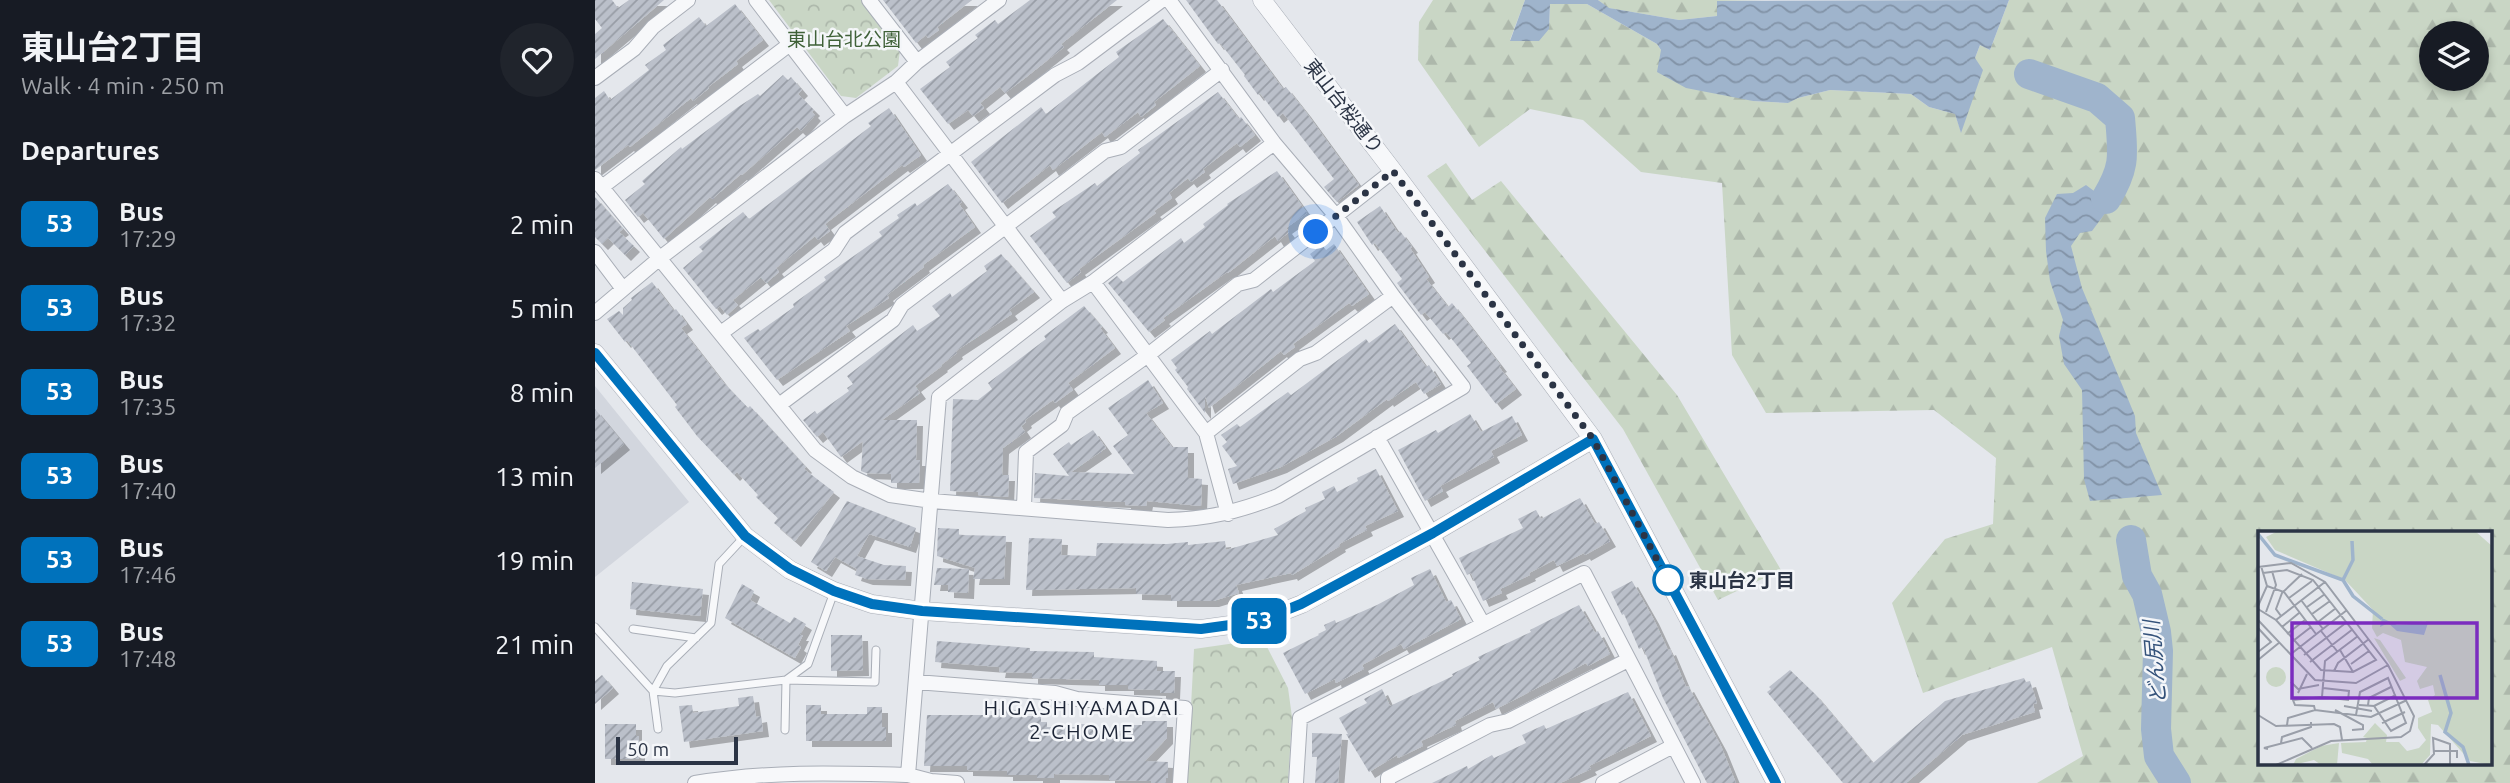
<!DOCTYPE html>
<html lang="en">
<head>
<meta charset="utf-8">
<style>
	:root { --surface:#171b24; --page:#20242c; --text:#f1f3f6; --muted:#9ea1a6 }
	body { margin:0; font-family:Ubuntu,"Noto Sans JP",sans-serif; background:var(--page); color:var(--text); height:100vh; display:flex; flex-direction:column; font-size:26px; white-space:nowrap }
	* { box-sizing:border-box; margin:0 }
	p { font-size:23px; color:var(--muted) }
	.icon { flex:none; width:38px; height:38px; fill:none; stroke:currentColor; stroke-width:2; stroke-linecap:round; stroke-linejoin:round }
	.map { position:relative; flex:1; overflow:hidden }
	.details { display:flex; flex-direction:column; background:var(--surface); width:595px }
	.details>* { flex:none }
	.badge { padding:0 14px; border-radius:10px; font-size:24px; line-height:46px }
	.controls { position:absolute; left:1824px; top:21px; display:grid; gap:14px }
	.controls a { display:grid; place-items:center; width:70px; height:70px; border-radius:50%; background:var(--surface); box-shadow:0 4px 10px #0003; font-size:35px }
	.scale { position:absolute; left:21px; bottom:18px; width:122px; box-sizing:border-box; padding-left:7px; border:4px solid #2b3445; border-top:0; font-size:19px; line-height:24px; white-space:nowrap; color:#2b3445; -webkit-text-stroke:5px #f4f6f9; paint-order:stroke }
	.you { position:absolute; width:35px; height:35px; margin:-18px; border:5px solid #fff; border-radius:50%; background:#1a73e8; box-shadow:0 0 0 10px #1a73e833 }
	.map>.badge { position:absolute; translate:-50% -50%; box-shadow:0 0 0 4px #fff }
	h2 { padding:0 21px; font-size:26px; line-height:63px }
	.round { display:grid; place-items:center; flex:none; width:74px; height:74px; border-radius:37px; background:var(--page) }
	.headline { display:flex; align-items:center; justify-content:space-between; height:119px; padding:0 21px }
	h1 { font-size:33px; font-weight:700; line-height:52px }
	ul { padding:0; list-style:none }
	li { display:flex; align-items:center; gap:21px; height:84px; padding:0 21px }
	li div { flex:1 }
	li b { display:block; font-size:26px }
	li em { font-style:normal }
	li .badge { min-width:77px; font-weight:700; text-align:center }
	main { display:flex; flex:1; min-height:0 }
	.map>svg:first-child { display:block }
	.built { fill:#d2d6de }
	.forest { fill:url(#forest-firs); fill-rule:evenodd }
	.park { fill:url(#park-crowns) }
	.water { fill:url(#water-waves) }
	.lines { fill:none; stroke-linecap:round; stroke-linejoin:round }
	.river { stroke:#9fb4cc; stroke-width:30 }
	.building { fill:url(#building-hatch); filter:url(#shadow) }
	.service-casing { stroke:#a9aeb7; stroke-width:9 }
	.minor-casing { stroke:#a9aeb7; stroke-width:16 }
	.tertiary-casing { stroke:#a9aeb7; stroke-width:19 }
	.service { stroke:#f7f8fa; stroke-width:7 }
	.minor { stroke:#f7f8fa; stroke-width:14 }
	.tertiary { stroke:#f7f8fa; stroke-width:18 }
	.line-casing { stroke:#fff; stroke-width:16 }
	.line { stroke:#0072bc; stroke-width:10 }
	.walk { stroke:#2b3445; stroke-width:7; stroke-dasharray:0 12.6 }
	.stop-dot { fill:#fff; stroke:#0072bc; stroke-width:3.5 }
	.labels { text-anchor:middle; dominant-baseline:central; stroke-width:5; stroke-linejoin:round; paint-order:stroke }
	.park-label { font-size:19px; fill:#3f6138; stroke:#f4f6f9 }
	.street-label { font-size:19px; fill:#2b3445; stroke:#f4f6f9 }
	.stop-label { font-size:19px; font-weight:bold; fill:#2b3445; stroke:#f4f6f9; text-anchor:start }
	.water-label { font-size:21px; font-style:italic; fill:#34527a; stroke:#f4f6f9 }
	.neighbourhood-label { font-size:21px; letter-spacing:2px; fill:#1d2536; stroke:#f4f6f9 }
	.inset-river { fill:none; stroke:#9fb4cc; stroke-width:3.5 }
	.inset-road { fill:none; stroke:#9a9fa9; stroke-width:2 }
	.view { fill:#7b2cbf; fill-opacity:0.15; stroke:#7b2cbf; stroke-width:3.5 }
	.inset-edge { fill:none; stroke:#2b3445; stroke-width:3.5 }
</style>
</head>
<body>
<main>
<section class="details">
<div class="headline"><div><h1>東山台2丁目</h1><p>Walk · 4 min · 250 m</p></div><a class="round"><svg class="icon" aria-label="heart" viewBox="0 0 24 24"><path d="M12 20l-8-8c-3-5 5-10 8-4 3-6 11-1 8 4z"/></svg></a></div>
<h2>Departures</h2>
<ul>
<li><span class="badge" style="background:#0072bc;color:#fff">53</span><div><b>Bus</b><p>17:29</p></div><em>2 min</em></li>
<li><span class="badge" style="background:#0072bc;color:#fff">53</span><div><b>Bus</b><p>17:32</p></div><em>5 min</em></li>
<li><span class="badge" style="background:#0072bc;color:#fff">53</span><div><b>Bus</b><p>17:35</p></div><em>8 min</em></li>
<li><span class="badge" style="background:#0072bc;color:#fff">53</span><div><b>Bus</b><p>17:40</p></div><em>13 min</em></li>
<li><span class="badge" style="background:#0072bc;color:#fff">53</span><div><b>Bus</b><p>17:46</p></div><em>19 min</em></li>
<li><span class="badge" style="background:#0072bc;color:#fff">53</span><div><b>Bus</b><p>17:48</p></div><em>21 min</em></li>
</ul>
</section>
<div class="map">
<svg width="1915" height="783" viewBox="0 0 1915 783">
	<defs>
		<pattern id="forest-firs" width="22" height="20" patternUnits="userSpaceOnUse" patternTransform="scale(1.75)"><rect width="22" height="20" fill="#c9d6c5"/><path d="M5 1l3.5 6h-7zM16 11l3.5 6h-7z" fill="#adb8ab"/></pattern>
		<pattern id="park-crowns" width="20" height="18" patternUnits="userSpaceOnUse" patternTransform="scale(1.75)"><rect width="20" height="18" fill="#c9d6c5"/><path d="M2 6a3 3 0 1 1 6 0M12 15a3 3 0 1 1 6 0" fill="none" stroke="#adb8ab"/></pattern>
		<pattern id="water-waves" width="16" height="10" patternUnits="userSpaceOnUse" patternTransform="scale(1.75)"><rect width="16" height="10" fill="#9fb4cc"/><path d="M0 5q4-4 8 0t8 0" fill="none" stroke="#8293a7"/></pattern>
		<pattern id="building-hatch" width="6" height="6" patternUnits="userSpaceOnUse" patternTransform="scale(1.75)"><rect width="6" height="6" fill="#bbc0ca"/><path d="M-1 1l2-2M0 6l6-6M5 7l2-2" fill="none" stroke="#989da6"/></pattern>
		<filter id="shadow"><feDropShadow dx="6" dy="6" stdDeviation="0" flood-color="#0004"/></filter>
	</defs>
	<rect width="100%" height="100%" fill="#e4e7ec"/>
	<!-- built -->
	<path class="built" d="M0 386 94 502 0 577Z"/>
	<!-- forest -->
	<path class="forest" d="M838 0H930L915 40 954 29 955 4H992L1062 44 1066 50 1158 101 1192 103 1203 98 1235 90 1316 94 1334 107 1360 114 1366 132 1380 58 1385 45 1395 50 1414 0H1915V783H1442L1488 756 1457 647 1328 693 1297 603 1350 539 1398 524 1401 458 1339 410 1171 413 1137 355 1127 183 1046 172 988 120 935 109 884 147 823 60 824 22ZM1836 33H1881V79H1836ZM1665 533H1896V764H1665Z
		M1003 0H1170L1122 1V16L1084 20 1013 8Z
		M851 163 877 200 906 181 1082 395 1186 570 1123 600 1028 429 832 176Z"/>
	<!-- park -->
	<path class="park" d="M174 0H266L305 50 303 66 261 98 246 96Z
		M668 639 693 688 697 717 693 783H592L599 649Z"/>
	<!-- water -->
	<path class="water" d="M930 0H1003L1014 8 1084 20 1122 16V1L1414 0 1395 50 1385 45 1380 58 1388 70 1366 133 1360 114 1334 107 1316 94 1235 90 1203 98 1193 103 1158 101 1091 88 1062 72 1066 50 1062 44 992 4H955L954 29 944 41H915Z
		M1491 185 1499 191 1507 190 1514 208 1497 231 1485 233 1476 246 1487 288 1540 416 1541 433 1567 495 1495 501 1489 479 1487 390 1469 364 1464 336 1468 320 1455 281 1451 251 1450 218 1462 194 1478 193Z"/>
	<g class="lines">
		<!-- river -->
		<path class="river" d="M1434 74 1502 98 1525 118C1528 155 1531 166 1511 199
			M1536 540 1542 576 1552 594 1561 632 1563 651 1561 729 1564 756 1581 783"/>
	</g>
	<!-- building -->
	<path class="building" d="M0 0H17L23 8 34 0H69L0 59V34L7 28 0 19Z
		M288 0H377L342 27 344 30 333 38 331 35 321 43Z
		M435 0H522L466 44 469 47 430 78 410 93 405 87 385 103 389 108 378 116 373 110 353 124 325 89 355 67 351 62 383 38 380 35 400 20 403 24Z
		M591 0H622L688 89 691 87 710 111 764 185 742 202 729 187 739 179 688 113 683 117 665 93 663 95 649 76 650 75 625 43 623 44Z
		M140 4 168 40 141 61 143 64 113 87 114 88 98 101 96 98 35 147 33 145 0 170V98L9 91 15 100 54 70 50 65 71 50 68 45 90 28 104 17 111 26Z
		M568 19 605 66 559 102 561 105 546 117 543 112 510 137 507 132 458 170 455 165 407 203 376 162 446 107 451 114 524 57 521 52Z
		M188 75 193 80 196 77 207 90 203 94 219 110 217 112 220 115 206 131 202 127 147 175 146 174 117 199 115 197 69 239 48 213 43 217 30 200 50 184 47 181 86 147 87 149 143 107 163 94 165 96Z
		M623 92 644 119 646 117 660 135 645 147 642 143 608 169 610 172 596 182 593 178 574 193 577 198 559 211 561 213 484 269 486 272 472 283 435 236 461 217 457 212 500 183 502 186 545 153 543 150Z
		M294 108 326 155 309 167 307 165 230 224 235 231 223 240 220 236 181 268 184 272 171 283 166 277 138 300 143 305 132 315 125 306 121 309 88 268 108 251 104 247 148 212 154 219 276 126 273 123Z
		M682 171 712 213 691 228 694 232 683 241 680 236 633 273 632 272 568 318 570 320 554 332 513 283 522 276 528 282 586 238 589 243 610 227 608 224 633 205 632 204Z
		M353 184 367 202 364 204 380 227 328 265 329 267 292 295 294 298 251 326 255 331 182 380 149 338 163 329 165 331 199 307 198 304 231 280 229 277 287 236 284 232 304 218 302 215 320 203 322 206Z
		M0 197 28 229 24 232 39 246 30 255 13 238 7 244 0 237Z
		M785 206 803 233 805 231 817 247 815 248 834 277 831 279 853 307 857 303 869 318 906 366 904 367 921 389 901 404 872 366 876 363 851 332 848 334 830 312 826 315 802 283 807 279 780 243 777 245 762 222Z
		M739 244 774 294 757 306 754 303 698 344 700 347 689 355 686 351 614 408 610 396V413L592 389 593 387 580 370 582 368 576 360 615 331 617 334 676 289 678 292 720 261 715 254 727 245 731 250Z
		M406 254 439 292 414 310 417 314 361 351 362 353 346 365 347 366 320 386 325 393 287 420H322L321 460H325L324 483H296V474L271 473 266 471 268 441 246 457 228 432 222 437 208 420 220 411 222 414 254 391 252 388 258 384 252 376 318 325 322 331 345 316 337 306 355 293 357 297 392 271 389 266Z
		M57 282 79 311 81 309 92 324 86 328 128 382 153 408 155 406 211 467 209 469 239 492 200 541 179 523 183 518 161 497 163 495 142 472 139 475 102 436 80 407 82 405 32 340 30 342 12 319 24 311 28 315V308L37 300 36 298Z
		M489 306 507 327 505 328 520 348 473 383 478 390 460 403 458 400 430 420 431 422 426 426 430 432 408 448 407 475H414L413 497 383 495V492L355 491 358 399 383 400 397 389 393 383 451 339 449 336Z
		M800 324 831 367 834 365 846 384 829 394 821 382 793 401 792 399 742 436 686 467 638 484 633 469 642 466 627 446 632 442 626 435 642 424 645 427 693 392 696 395 771 339 774 343Z
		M553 380 568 403 551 413 577 447H593V478L607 479 606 506 552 501 551 506 530 505V502L439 498 440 473 474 476 458 454 474 442 476 445 498 430 511 448 476 472 539 474 518 446 533 435 513 408Z
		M0 409 29 444 0 468Z
		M875 414 886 432 917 416 927 435 896 451 899 457 845 486 848 491 830 501 803 450 841 430 843 433Z
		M781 469 803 511 770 526 772 530 744 544 745 546 697 575 696 573 641 585 644 593 618 601H576V595L541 594V588L431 590 434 538 467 539 466 555 501 556 502 543 572 544 593 542V545L630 541 631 550 683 535 679 529 711 511 710 508 730 499 727 492 739 486 742 492 763 481 762 478Z
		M985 498 1000 524 1004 522 1015 541 990 555 989 553 962 566 959 560 934 573 935 575 905 589 907 593 888 601 876 573 872 575 864 558 928 528 923 519 941 510 946 519Z
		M252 501 321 528 315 547 274 534 262 556 289 565 311 566 310 580 272 579 260 575 262 569 240 557 231 571 216 562Z
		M343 528 364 529V535L411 536 409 579H378L380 568 342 556Z
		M342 568 374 569 373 593 353 592V585H339Z
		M835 569 851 602 856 600 866 619 809 649 806 644 767 665 769 669 741 683 740 679 710 694 688 653 724 635 723 634 731 630 729 625 740 620 741 623 782 605 819 585 816 578Z
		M1037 581 1058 618 1073 650 1075 649 1091 687 1093 686 1126 746 1141 783H1112L1068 698 1048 647 1044 649 1029 614 1027 615 1016 592Z
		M37 582 108 589 105 616 35 609Z
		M147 584 159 591 155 600 195 623 199 617 211 624 205 635H208L203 645 206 647 200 658 130 618Z
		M984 605 1000 633 1003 631 1015 654 993 666 991 663 901 709 898 702 860 721 861 725 826 741 828 746 803 758 802 755 774 772 751 734H753L744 718 772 703 769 699 787 689 795 706 858 676 857 674 885 660 883 657 936 632 935 630Z
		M236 635H267L268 670 236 671Z
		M342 641 435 648V651L499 652V657L562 661V671H580L579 693H565V690L533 689V685H504V680L437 678V673L404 672 405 667 340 662Z
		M1195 670 1220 694 1278 763 1350 701 1429 678 1431 682 1435 681 1442 703 1438 704 1440 712 1367 735 1311 783H1248L1172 692 1176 689 1174 687Z
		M7 675 18 688 0 704V681Z
		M1033 692 1056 736 994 766 996 769 974 779 965 783H837L872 766 873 769 897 755 899 758 931 743 927 735 949 725 951 729Z
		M158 696 161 717 166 716 168 731 89 742 84 706 97 705 98 713 144 706 143 698Z
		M211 705H226V714H272V707H287V727H291V741H211Z
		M401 709 423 710V716H446V722H452V727H486V724L501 725 500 731H530L531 725H547V721H572V738L550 761 573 762V778H571V783H556V781L514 780V775L459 774V778H442V775H412V771L372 770V766H329L332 715H401Z
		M10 724H41V736H44V759H10Z
		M717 733 747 734 743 783H720L722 757H717Z"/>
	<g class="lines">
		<!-- service casing -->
		<g class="service-casing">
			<path id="service" d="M0 627 58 691 80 693 191 680 280 682 281 650
				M38 629 101 638
				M63 729 58 691 72 666 116 623 124 564 150 536
				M190 730 191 680 213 664 239 592"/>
		</g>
		<!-- minor casing -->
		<g class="minor-casing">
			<path id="minor" d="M161 0 250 116
				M274 0 322 62
				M0 78 39 49 58 27 93 0
				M301 82 467 301
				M0 179 220 450 257 477 295 495 337 501 573 520C613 519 646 511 683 496L868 387 798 296 741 216 679 143 574 0
				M7 187 195 44
				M0 252 28 289
				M498 282 611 433 633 514
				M0 313 65 258 250 116 301 82 322 62 404 0
				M126 333 239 250 250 233 460 75 483 63 567 0
				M184 405 298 320 307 305 510 151 526 147 627 70
				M611 433 705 359 721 353 798 296
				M782 437 888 624
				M429 507 431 452 467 425 472 413 553 355 643 284 659 280 798 171
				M321 682 460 693 482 699 590 708 585 783
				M313 775 336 781 362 783
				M100 783C172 771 240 773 313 775L344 397 467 301 498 282 679 143
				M701 783 705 718 989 573 1098 783
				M793 783V778L895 725 913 721 1033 660
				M1008 783 1078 746"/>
		</g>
		<!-- tertiary casing -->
		<g class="tertiary-casing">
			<path id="tertiary" d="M667 0 798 171 998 439 1181 783
				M0 353 150 536 195 570 239 591 277 604 327 611 606 629 664 621 707 604 838 533 998 439"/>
		</g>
		<!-- service -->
		<use href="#service" class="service"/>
		<!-- minor -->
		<use href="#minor" class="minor"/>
		<!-- tertiary -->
		<use href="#tertiary" class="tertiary"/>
	</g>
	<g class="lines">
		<!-- line casing -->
		<g class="line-casing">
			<path id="line" d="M0 353 150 536 195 569 239 591 277 604 327 611 606 629 664 621 706 604 838 533 998 439 1181 783"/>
		</g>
		<!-- line -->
		<use href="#line" class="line"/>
		<!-- walk -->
		<path class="walk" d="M721 232 798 171 998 439 1076 586 1073 580"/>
	</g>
	<!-- markers -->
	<circle class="stop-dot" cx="1073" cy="580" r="14"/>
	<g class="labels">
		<!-- park labels -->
		<g class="park-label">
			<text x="249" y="39">東山台北公園</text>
		</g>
		<!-- street labels -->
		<g class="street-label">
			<text transform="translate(749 106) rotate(52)">東山台桜通り</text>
		</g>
		<!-- stop labels -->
		<g class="stop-label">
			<text x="1094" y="580">東山台2丁目</text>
		</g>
		<!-- water labels -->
		<g class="water-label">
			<text transform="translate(1559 662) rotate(-95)">どん尻川</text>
		</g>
		<!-- neighbourhood labels -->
		<g class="neighbourhood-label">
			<text x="487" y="707">HIGASHIYAMADAI<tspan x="487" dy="24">2-CHOME</tspan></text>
		</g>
	</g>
	<!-- overview -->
	<g transform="translate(1663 531)">
		<rect width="234" height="234" fill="#e4e7ec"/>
		<path d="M8 146a10 10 0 1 1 20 0a10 10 0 1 1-20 0Z" fill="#c9d6c5"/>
		<path d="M20 0H217L234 15V234L212 230 180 194 173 193 172 224 163 234H115L110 228 84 222 83 212 108 211 109 207 105 206 117 192 129 204 128 211H141L149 220 161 217 168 209 160 197V187L174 181 170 169 177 164 175 154 162 158 159 150 169 136 147 131 143 109 125 102 119 106 114 97 115 79 87 49 17 19 8 6ZM168 90 166 103 132 94 148 91ZM116 107 122 109 148 147 142 150ZM81 212 79 234H63L56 229 35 234 38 228 63 215Z" fill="#c9d6c5" fill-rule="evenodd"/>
		<path d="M124 87 139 94 170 92 166 104 139 100 130 92 122 96Z" fill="#9fb4cc"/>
		<path class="inset-river" d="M0 3 17 24 85 49 95 65 124 88M85 49 95 29 94 10M182 144 193 182 187 201 205 216 211 234"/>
		<path class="inset-road" d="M0 36 33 32 67 51 130 134 156 185 152 200 143 206 73 210 18 234M9 55 26 61 58 103M31 67 54 50M43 69 65 98M0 75 9 55 3 35M49 76 67 63M0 78 18 89 63 139 95 141 118 129 55 49 29 39 5 42M8 81 18 54 14 40M54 83 72 70M23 85 18 78 24 62 44 43M0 89 57 149 98 152 130 134M18 89 67 51M60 91 78 77M24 96 41 82M0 97 13 111 0 121M63 100 79 120M29 103 47 89M35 110 53 96M82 119 95 141M33 123 89 79M46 124 89 91M0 129 22 111M52 131 95 98M93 133 111 120M76 140 80 132 111 108M33 151 40 158 61 154M40 162 49 143M64 166 90 169 91 160 65 157M110 174 111 167 133 156M86 175 114 180M116 175 138 164M57 179 56 175 37 174 35 169 64 166 67 130 100 105M77 179 105 194V198L94 199M0 184 18 195 76 193 82 196 84 209M98 184 102 161 130 147 148 192 133 200 116 175 101 174M124 192 147 181M29 194 30 187 57 179 113 186 149 169M23 212 24 206 53 196V191M10 218 6 217 44 207 54 217M176 220H199V227M166 234 176 223 175 207 192 213V234"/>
		<path class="view" d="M34 92H219V167H34Z"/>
		<rect width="234" height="234" class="inset-edge"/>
	</g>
</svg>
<div class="controls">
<a><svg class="icon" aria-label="layers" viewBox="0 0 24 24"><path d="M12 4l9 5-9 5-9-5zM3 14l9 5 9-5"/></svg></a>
</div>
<div class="scale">50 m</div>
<div class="you" style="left:721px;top:232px"></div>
<b class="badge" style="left:664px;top:621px;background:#0072bc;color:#fff">53</b>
</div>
</main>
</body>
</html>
